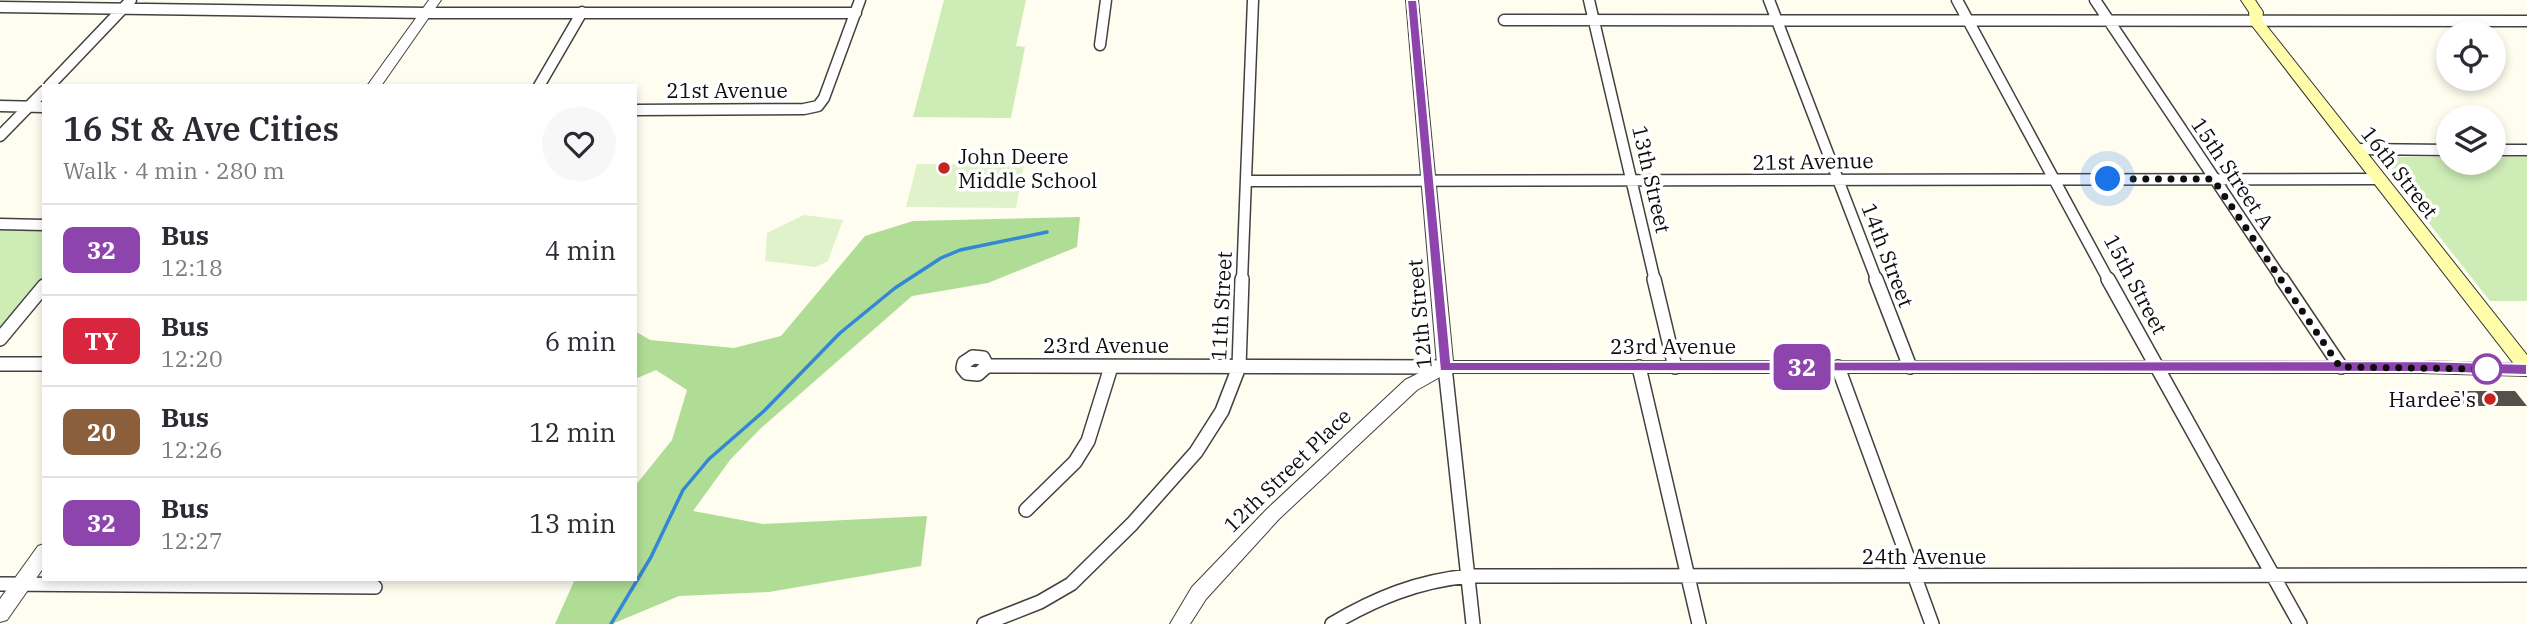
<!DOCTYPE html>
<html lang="en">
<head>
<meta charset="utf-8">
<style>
	:root { --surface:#fff; --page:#f7f7f7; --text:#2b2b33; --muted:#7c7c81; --line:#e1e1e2 }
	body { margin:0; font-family:"IBM Plex Serif",serif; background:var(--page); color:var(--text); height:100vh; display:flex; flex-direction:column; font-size:26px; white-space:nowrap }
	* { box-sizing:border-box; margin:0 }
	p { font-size:23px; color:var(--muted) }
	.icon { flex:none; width:38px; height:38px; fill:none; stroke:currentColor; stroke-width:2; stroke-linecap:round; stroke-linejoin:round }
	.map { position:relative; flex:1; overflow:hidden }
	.sheet { position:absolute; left:42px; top:84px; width:595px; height:497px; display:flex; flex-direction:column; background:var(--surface); border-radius:0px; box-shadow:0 4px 10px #0003 }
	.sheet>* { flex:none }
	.badge { padding:0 14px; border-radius:10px; font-size:24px; line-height:46px }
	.tools { position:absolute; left:2436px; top:21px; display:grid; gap:14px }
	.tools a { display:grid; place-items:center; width:70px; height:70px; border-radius:50%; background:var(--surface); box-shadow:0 4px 10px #0003; font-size:35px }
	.you { position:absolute; width:35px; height:35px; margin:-18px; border:5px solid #fff; border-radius:50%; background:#1a73e8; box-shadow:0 0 0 10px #1a73e833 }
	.map>.badge { position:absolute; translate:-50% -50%; box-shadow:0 0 0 4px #fff }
	.round { display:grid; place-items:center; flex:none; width:74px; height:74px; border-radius:37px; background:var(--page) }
	.summary { display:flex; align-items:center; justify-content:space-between; height:119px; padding:0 21px }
	h1 { font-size:33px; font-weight:600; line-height:52px }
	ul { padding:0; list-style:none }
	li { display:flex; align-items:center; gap:21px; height:91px; padding:0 21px; border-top:2px solid var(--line) }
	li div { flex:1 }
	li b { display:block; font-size:26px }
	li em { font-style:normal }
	li .badge { min-width:77px; font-weight:700; text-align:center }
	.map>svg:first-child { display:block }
	.green { fill:#cdecb6 }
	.forest { fill:#afdd95 }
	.pitch { fill:#e0f2c9 }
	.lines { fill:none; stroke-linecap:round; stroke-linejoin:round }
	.stream { stroke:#3487d4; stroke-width:3.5 }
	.building { fill:#57504a }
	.minor-far1-casing { stroke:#414141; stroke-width:13 }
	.minor-casing { stroke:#414141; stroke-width:16 }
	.tertiary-casing { stroke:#414141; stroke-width:2 }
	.secondary-casing { stroke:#303030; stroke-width:2 }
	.minor-far1 { stroke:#fff; stroke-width:10 }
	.minor { stroke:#fff; stroke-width:13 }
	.tertiary { fill:#fff; fill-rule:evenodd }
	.secondary { fill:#fffdaa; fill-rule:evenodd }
	.line { fill:#8e44ad; stroke:#fff; stroke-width:2 }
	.walk { stroke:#0e0e0e; stroke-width:7; stroke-dasharray:0 12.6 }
	.poi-dot { fill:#c5241f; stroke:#fff; stroke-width:2.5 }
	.stop-dot { fill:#fff; stroke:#8e44ad; stroke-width:3.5 }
	.labels { text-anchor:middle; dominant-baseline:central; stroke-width:7; stroke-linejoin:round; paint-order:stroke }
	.street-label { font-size:21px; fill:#0e0e0e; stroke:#fff }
	.poi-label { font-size:21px; fill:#0e0e0e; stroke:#fff; text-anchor:start }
</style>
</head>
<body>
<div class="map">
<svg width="2527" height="624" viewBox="0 0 2527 624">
	<rect width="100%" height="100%" fill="#fffdef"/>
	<!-- green -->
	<path class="green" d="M944 0H1026L1016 46 1025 47 1011 118 913 117Z
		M2377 157H2448V163H2494V157H2527V301H2490Z
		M0 229H44V277L0 328Z"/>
	<!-- forest -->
	<path class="forest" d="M1080 217 1077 247 988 283 912 296 760 429 730 460 693 511 763 524 927 516 921 566 769 592 679 596 612 624H555L575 579H635V486L672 440 687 390 656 370 635 379V331L650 340 734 348 781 336 865 236 913 221Z"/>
	<!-- pitch -->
	<path class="pitch" d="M917 164 1024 165 1016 208 906 207Z
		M804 215 843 220 828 261 816 267 765 261 767 233Z"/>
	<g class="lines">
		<!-- stream -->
		<path class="stream" d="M611 624 651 557 683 490 709 459 764 411 840 333 895 288 941 258 960 250 1047 232"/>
	</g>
	<!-- building -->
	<path class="building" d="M2454 391H2515L2527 406H2465Z"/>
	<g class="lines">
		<!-- minor-far1 casing -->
		<g class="minor-far1-casing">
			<path id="minor-far1" d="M1589 0 1655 281
				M1769 0 1877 281
				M1957 0 2109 281
				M2095 0 2283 281
				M0 7 426 13H856
				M1504 20 2527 21
				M1100 45 1106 0
				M49 86 131 0
				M539 86 582 12
				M0 106 44 107
				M635 110 804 109 818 106 824 98 860 0
				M0 136 44 91
				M2355 149 2448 150
				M2494 150H2527
				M1247 181 2379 179
				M0 224 44 225
				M1242 281 1253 0"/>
		</g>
		<!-- minor casing -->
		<g class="minor-casing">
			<path id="minor" d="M1654 279 1675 367
				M1876 279 1910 367
				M2108 279 2300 624
				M2282 279 2341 367
				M0 339 44 286
				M973 357 983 358 987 366 978 374 967 373 963 368 964 363Z
				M0 364H44
				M987 366 1445 367 1473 624
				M1639 367 1699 624
				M1838 367 1932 624
				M1026 510 1075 462 1088 441 1111 367
				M0 584 375 587
				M984 624 1040 602 1071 584 1132 524 1196 452 1222 411 1239 367 1242 279
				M1332 624C1376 598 1418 581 1469 576L2527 575"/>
		</g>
		<!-- tertiary casing -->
		<g class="tertiary-casing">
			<path id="tertiary" d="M429 0H441L381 86H367Z
				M1406 0H1418L1453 361H2421L2527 364V376L2421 373H1447L1417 390 1279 519 1206 599 1190 624H1170L1192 587 1267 509 1405 380 1437 364Z
				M44 544V567L7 620 0 622V599L38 546Z"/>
		</g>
		<!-- secondary casing -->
		<g class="secondary-casing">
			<path id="secondary" d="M2241 0H2255L2263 12 2262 20 2527 355V375L2521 373 2250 23 2249 12Z"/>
		</g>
		<!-- minor-far1 -->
		<use href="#minor-far1" class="minor-far1"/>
		<!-- minor -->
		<use href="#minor" class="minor"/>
		<!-- tertiary -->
		<use href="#tertiary" class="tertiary"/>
		<!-- secondary -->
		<use href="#secondary" class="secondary"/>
	</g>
	<!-- line -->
	<path class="line" d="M1407 0H1417L1451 362 2421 361 2527 364V375L2421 372 1440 371Z"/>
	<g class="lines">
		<!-- walk -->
		<path class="walk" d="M2108 179H2213L2340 367 2487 369"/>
	</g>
	<!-- markers -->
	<g class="poi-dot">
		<circle cx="944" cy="168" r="7"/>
		<circle cx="2490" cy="399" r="7"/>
	</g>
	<circle class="stop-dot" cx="2487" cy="369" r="14"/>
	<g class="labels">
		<!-- street labels -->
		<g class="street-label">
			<text x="727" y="90">21st Avenue</text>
			<text transform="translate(1813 161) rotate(-1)">21st Avenue</text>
			<text transform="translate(2400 172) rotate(52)">16th Street</text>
			<text transform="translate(2233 173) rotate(56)">15th Street A</text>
			<text transform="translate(1652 179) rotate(77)">13th Street</text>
			<text transform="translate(1888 255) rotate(69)">14th Street</text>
			<text transform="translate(2136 284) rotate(62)">15th Street</text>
			<text transform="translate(1221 306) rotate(-87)">11th Street</text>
			<text transform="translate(1419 314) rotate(-95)">12th Street</text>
			<text x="1106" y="345">23rd Avenue</text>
			<text x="1673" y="346">23rd Avenue</text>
			<text transform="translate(1287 470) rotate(-44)">12th Street Place</text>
			<text x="1924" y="556">24th Avenue</text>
		</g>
		<!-- poi labels -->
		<g class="poi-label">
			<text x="958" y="156">John Deere<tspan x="958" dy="24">Middle School</tspan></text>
			<text x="2476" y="399" text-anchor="end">Hardee's</text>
		</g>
	</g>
</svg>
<div class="tools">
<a><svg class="icon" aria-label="locate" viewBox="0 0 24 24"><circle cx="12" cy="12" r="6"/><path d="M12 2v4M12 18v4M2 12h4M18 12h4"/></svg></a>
<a><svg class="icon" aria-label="layers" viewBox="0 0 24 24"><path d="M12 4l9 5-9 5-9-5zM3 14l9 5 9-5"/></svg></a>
</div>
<div class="you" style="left:2108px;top:179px"></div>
<b class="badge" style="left:1802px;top:367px;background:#8e44ad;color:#fff">32</b>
<section class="sheet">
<div class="summary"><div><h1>16 St &amp; Ave Cities</h1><p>Walk · 4 min · 280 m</p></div><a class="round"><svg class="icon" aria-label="heart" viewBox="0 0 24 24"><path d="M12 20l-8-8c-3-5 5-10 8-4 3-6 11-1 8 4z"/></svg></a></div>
<ul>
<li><span class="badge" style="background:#8e44ad;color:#fff">32</span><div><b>Bus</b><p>12:18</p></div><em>4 min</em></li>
<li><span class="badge" style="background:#d7263d;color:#fff">TY</span><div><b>Bus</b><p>12:20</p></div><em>6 min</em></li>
<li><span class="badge" style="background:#8b5e3c;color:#fff">20</span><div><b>Bus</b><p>12:26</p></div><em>12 min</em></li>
<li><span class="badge" style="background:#8e44ad;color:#fff">32</span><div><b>Bus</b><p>12:27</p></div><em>13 min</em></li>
</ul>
</section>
</div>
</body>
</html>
